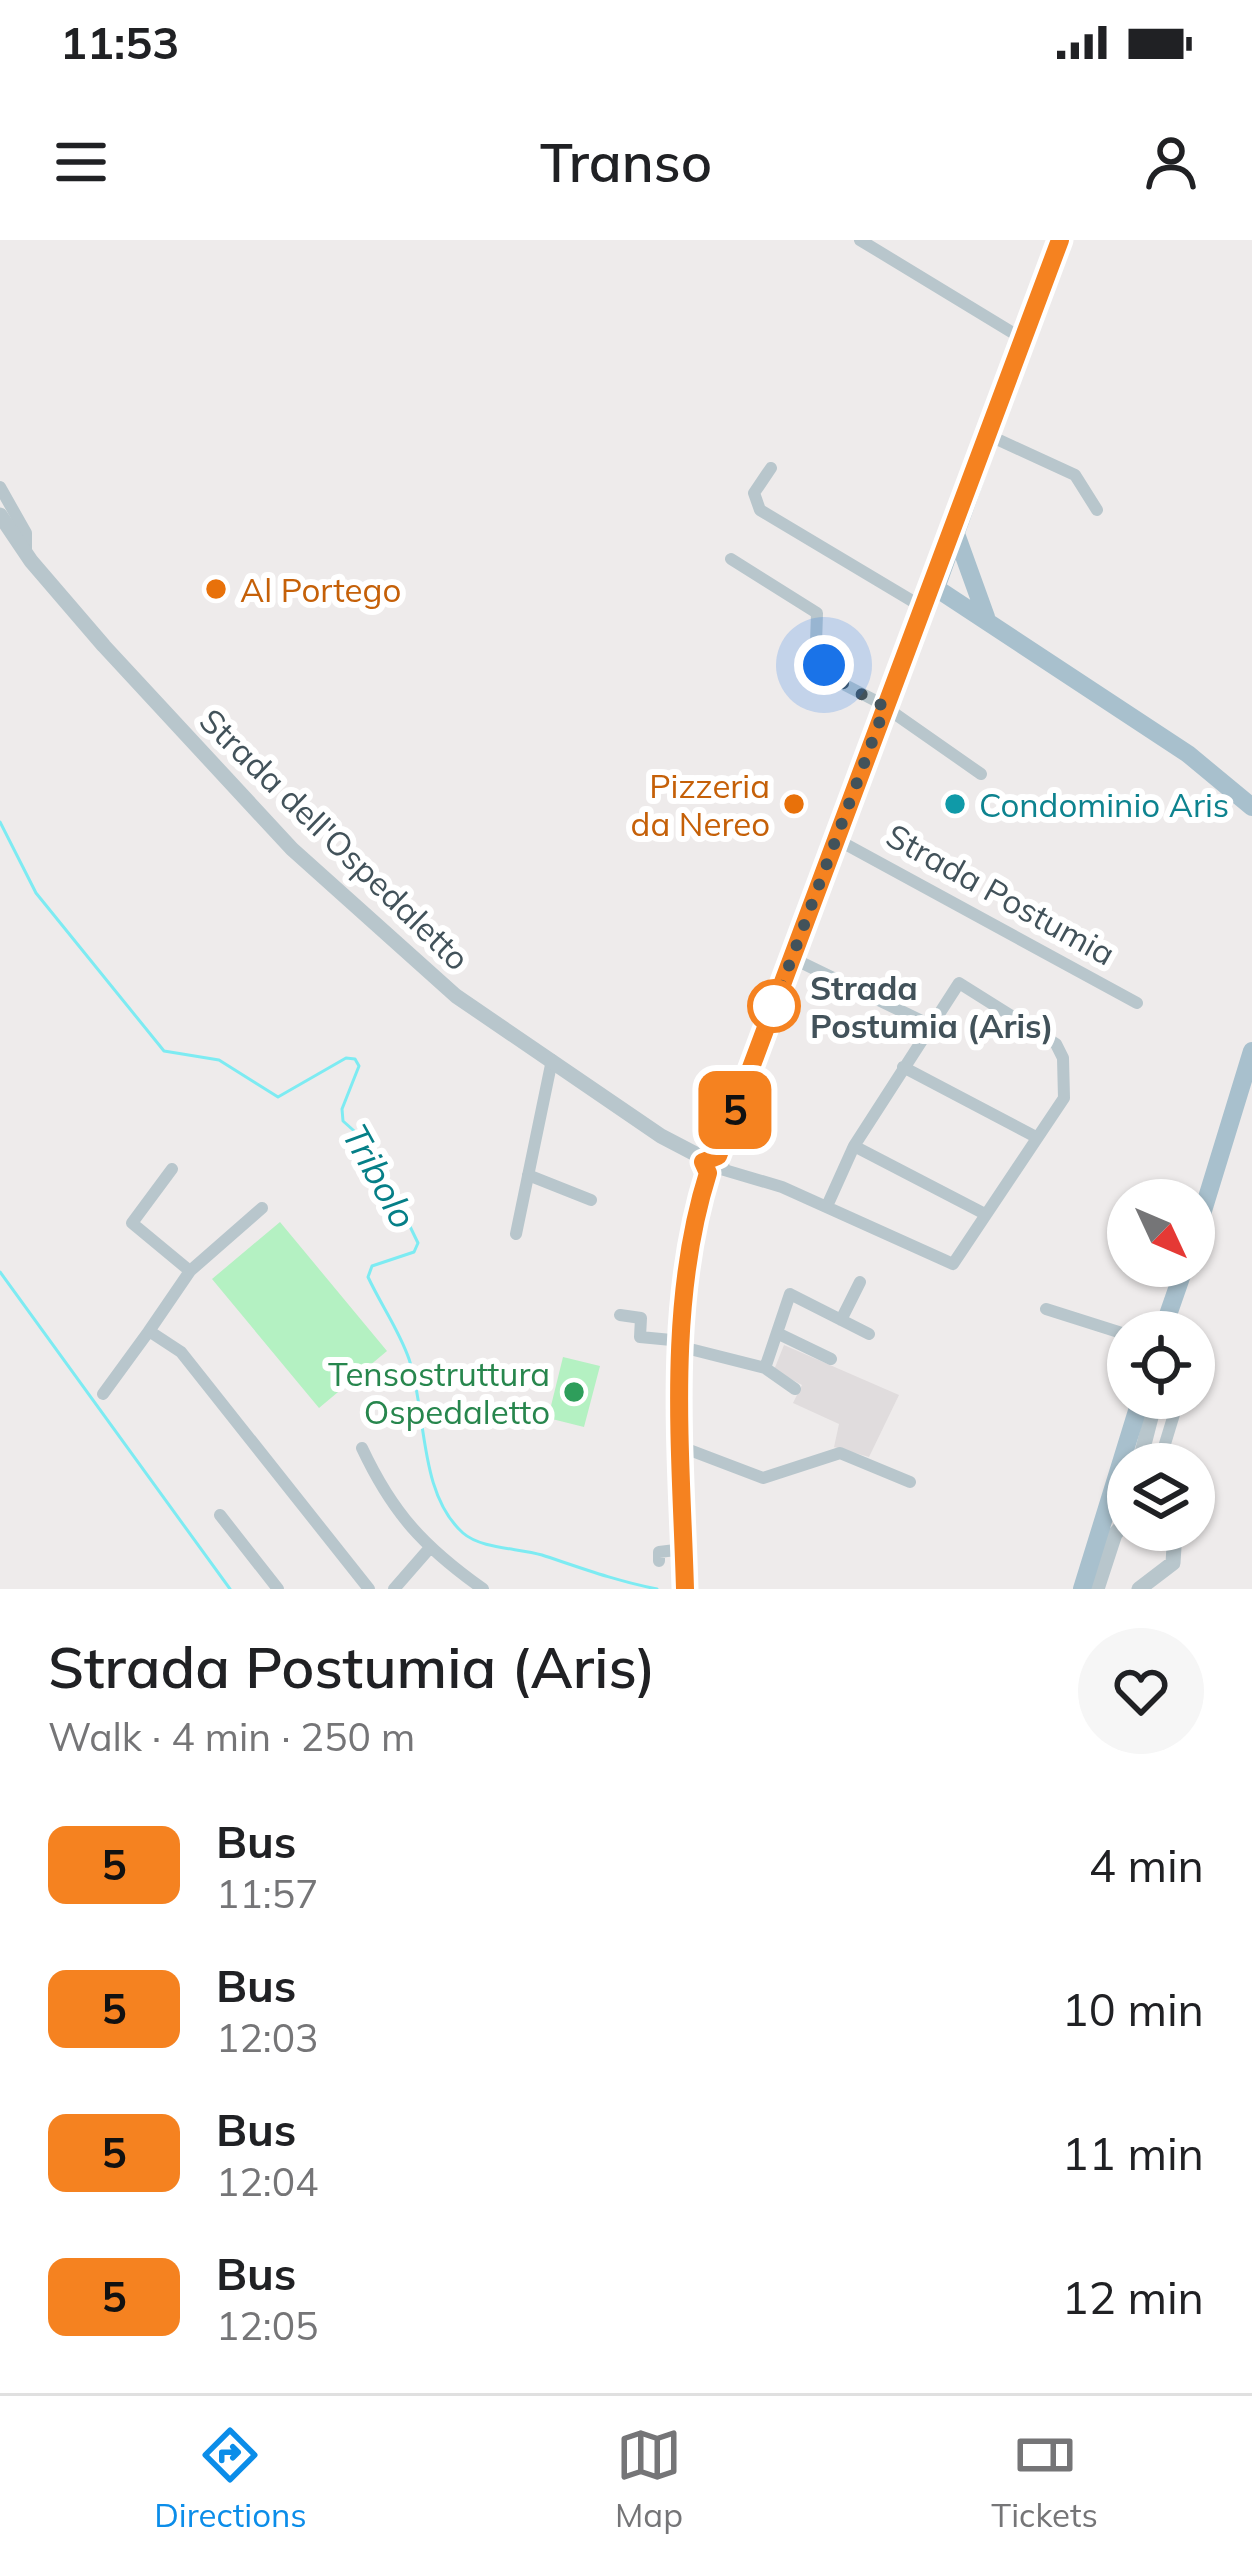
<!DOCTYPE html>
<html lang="en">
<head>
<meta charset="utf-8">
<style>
	:root { --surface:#fff; --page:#f6f6f6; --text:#202124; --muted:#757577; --line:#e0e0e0; --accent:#0b8de9 }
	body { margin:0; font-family:Mulish,sans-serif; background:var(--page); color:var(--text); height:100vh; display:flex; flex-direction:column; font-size:45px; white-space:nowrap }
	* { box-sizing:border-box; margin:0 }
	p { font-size:39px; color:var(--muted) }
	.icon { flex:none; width:66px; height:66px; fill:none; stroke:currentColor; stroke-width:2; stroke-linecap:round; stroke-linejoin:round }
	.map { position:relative; height:1349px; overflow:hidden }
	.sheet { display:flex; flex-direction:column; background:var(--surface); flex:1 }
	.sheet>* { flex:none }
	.badge { padding:0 24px; border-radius:18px; font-size:42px; line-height:78px }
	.needle { width:78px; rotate:134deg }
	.fabs { position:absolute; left:1107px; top:939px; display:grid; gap:24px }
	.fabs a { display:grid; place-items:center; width:108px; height:108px; border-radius:50%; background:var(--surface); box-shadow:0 3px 9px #0004; font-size:60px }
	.you { position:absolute; width:60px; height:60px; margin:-30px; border:9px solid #fff; border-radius:50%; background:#1a73e8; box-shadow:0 0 0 18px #1a73e833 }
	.map>.badge { position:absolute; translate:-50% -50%; box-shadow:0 0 0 6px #fff }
	.round { display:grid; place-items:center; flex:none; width:126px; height:126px; border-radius:63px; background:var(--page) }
	.summary { display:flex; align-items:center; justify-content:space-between; height:204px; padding:0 48px }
	h1 { font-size:57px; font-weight:600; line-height:90px }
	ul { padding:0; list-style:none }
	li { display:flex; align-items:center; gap:36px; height:144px; padding:0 48px }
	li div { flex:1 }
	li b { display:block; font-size:45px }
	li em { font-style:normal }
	li .badge { min-width:132px; font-weight:700; text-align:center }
	.status { display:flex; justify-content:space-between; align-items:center; height:84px; padding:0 60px; background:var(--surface); direction:ltr }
	.status svg { height:33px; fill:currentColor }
	header { display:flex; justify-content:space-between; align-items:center; height:156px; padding:0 48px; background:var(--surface); font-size:54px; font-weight:600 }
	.menu { display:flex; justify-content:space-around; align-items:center; height:168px; border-top:3px solid var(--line); background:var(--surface); font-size:33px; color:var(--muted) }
	.menu a { display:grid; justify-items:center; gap:6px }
	.menu .current { color:var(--accent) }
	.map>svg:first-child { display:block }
	.education { fill:#e0dcdd }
	.green { fill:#b4f1c2 }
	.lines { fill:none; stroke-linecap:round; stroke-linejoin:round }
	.stream { stroke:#7debf2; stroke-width:3 }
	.minor { stroke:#b8c6cc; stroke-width:12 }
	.tertiary { stroke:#b8c6cc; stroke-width:15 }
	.primary { stroke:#a8c0cd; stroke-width:18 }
	.line-casing { stroke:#fff; stroke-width:27 }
	.line { stroke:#f58220; stroke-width:18 }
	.walk { stroke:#42525a; stroke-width:12; stroke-dasharray:0 21.6 }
	.food-dot { fill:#e8710a; stroke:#fff; stroke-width:4.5 }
	.culture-dot { fill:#0f9aa8; stroke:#fff; stroke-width:4.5 }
	.stop-dot { fill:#fff; stroke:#f58220; stroke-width:6 }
	.leisure-dot { fill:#2e9e5b; stroke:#fff; stroke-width:4.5 }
	.labels { text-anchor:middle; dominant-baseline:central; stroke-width:12; stroke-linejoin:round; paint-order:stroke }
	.food-label { font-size:33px; fill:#c56008; stroke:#fff; text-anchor:start }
	.culture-label { font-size:33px; fill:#0d838f; stroke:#fff; text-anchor:start }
	.street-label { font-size:33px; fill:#42525a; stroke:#fff }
	.stop-label { font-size:33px; font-weight:bold; fill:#42525a; stroke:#fff; text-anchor:start }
	.leisure-label { font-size:33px; fill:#27864d; stroke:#fff; text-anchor:end }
	.water-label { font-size:36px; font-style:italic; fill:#057f87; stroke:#fff }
</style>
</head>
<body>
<div class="status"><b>11:53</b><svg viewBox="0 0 49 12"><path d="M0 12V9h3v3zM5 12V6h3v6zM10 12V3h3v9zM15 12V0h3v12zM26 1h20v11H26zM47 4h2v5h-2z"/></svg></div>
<header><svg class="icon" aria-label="menu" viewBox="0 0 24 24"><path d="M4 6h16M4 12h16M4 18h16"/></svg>Transo<svg class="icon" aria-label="person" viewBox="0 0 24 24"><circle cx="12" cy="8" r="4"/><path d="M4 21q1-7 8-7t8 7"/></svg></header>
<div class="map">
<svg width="1252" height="1349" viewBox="0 0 1252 1349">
	<rect width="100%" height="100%" fill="#eeebeb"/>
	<!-- education -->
	<path class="education" d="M784 1105 899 1155 869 1217 834 1207 839 1184 793 1163 802 1145 774 1130Z"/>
	<!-- green -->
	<path class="green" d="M280 982 387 1111 319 1168 212 1039Z
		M563 1117 600 1126 584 1187 548 1178Z"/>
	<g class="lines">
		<!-- stream -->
		<path class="stream" d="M0 582 36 653 164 811 219 820 278 857 346 818 355 819 359 826 342 869 343 881 371 906 418 1003 414 1012 372 1026 368 1037C381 1065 399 1090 409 1119 427 1172 418 1253 463 1293 481 1309 519 1308 542 1315 581 1328 616 1341 657 1349
			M0 1032 230 1349"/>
		<!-- minor -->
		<path class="minor" d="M860 0 1023 99
			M988 195 1075 235 1097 270
			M771 228 754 253 760 270 924 368
			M0 247 26 293V314
			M731 319 817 373 816 403 824 426 845 445 878 462 981 534
			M836 599 1137 763
			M792 718 928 784
			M903 827 1036 897
			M854 906 985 974
			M172 929 132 983 190 1031
			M721 929 782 947 953 1024 1064 858 1063 818 1056 804 959 743 854 906 827 966
			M528 935 591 960
			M262 968 190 1031 149 1091 181 1112 369 1349
			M516 994 552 820
			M1046 1069 1128 1095
			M620 1075 641 1078 640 1097 682 1101
			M841 1080 860 1042
			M777 1093 831 1119
			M682 1107 765 1128 790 1054 869 1094
			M765 1128 795 1149
			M103 1154 149 1091
			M679 1206 763 1238 840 1213 910 1242
			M362 1208C393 1274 424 1307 483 1349
			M1170 1224 1164 1207 1179 1158
			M220 1275 278 1349
			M659 1321V1312L684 1309
			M394 1349 428 1310"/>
		<!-- tertiary -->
		<path class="tertiary" d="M0 275 31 321 104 406 292 609 456 756 661 896 705 919
			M708 933 722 926 718 916 936 338
			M1139 1224 1156 1158
			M1122 1235 1119 1251 1128 1262
			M685 1349C680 1212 666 1065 708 933L703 925
			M1097 1349 1115 1294 1128 1279
			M1139 1349 1173 1323 1175 1290"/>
		<!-- primary -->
		<path class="primary" d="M1061 0 936 348 1188 514 1252 567
			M955 291 986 377
			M1194 1000 1252 811
			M1162 1092 1185 1026
			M1082 1349 1141 1158"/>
	</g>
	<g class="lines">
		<!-- line casing -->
		<g class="line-casing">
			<path id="line" d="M685 1349C681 1211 666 1066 708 933L703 922 718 916 1060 0"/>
		</g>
		<!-- line -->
		<use href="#line" class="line"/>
		<!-- walk -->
		<path class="walk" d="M774 766 885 467 845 445 824 425"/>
	</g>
	<!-- markers -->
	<g class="food-dot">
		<circle cx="216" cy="349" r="12"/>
		<circle cx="794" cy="564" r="12"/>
	</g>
	<circle class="culture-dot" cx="955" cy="564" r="12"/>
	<circle class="stop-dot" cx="774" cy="766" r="24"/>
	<circle class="leisure-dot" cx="574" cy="1152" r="12"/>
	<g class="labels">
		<!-- food labels -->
		<g class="food-label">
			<text x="240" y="349">Al Portego</text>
			<text x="770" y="545" text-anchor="end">Pizzeria<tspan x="770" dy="38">da Nereo</tspan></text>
		</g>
		<!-- culture labels -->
		<g class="culture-label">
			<text x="979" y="564">Condominio Aris</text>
		</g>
		<!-- street labels -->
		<g class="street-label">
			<text transform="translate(335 599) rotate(44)">Strada dell'Ospedaletto</text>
			<text transform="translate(1001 654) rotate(29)">Strada Postumia</text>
		</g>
		<!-- stop labels -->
		<g class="stop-label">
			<text x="810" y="747">Strada<tspan x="810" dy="38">Postumia (Aris)</tspan></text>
		</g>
		<!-- leisure labels -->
		<g class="leisure-label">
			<text x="550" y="1133">Tensostruttura<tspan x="550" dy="38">Ospedaletto</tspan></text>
		</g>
		<!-- water labels -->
		<g class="water-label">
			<text transform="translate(380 936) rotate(61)">Tribolo</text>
		</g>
	</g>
</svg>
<div class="fabs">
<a><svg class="needle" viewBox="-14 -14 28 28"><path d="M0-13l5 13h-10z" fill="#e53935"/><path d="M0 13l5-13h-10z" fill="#757577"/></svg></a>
<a><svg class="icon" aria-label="locate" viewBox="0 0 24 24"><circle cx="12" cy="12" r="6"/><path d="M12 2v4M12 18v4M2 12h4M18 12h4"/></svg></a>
<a><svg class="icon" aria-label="layers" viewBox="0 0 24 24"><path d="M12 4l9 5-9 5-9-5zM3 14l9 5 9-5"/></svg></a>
</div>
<div class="you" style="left:824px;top:425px"></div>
<b class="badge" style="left:735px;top:870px;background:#f58220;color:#111">5</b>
</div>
<section class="sheet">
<div class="summary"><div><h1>Strada Postumia (Aris)</h1><p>Walk · 4 min · 250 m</p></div><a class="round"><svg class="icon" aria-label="heart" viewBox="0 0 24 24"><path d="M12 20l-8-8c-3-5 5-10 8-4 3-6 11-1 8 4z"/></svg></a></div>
<ul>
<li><span class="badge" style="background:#f58220;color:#111">5</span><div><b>Bus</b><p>11:57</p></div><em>4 min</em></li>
<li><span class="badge" style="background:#f58220;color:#111">5</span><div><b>Bus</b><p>12:03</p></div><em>10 min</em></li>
<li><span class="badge" style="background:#f58220;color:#111">5</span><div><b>Bus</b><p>12:04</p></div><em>11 min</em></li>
<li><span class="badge" style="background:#f58220;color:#111">5</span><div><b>Bus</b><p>12:05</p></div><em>12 min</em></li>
</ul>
</section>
<nav class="menu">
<a class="current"><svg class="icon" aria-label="directions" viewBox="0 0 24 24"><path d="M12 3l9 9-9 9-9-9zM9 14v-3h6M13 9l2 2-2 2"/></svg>Directions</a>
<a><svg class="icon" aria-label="map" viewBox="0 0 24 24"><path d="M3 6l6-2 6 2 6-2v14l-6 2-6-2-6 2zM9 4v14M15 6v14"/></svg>Map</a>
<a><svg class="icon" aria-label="tickets" viewBox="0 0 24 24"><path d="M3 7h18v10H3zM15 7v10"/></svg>Tickets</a>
</nav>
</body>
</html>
